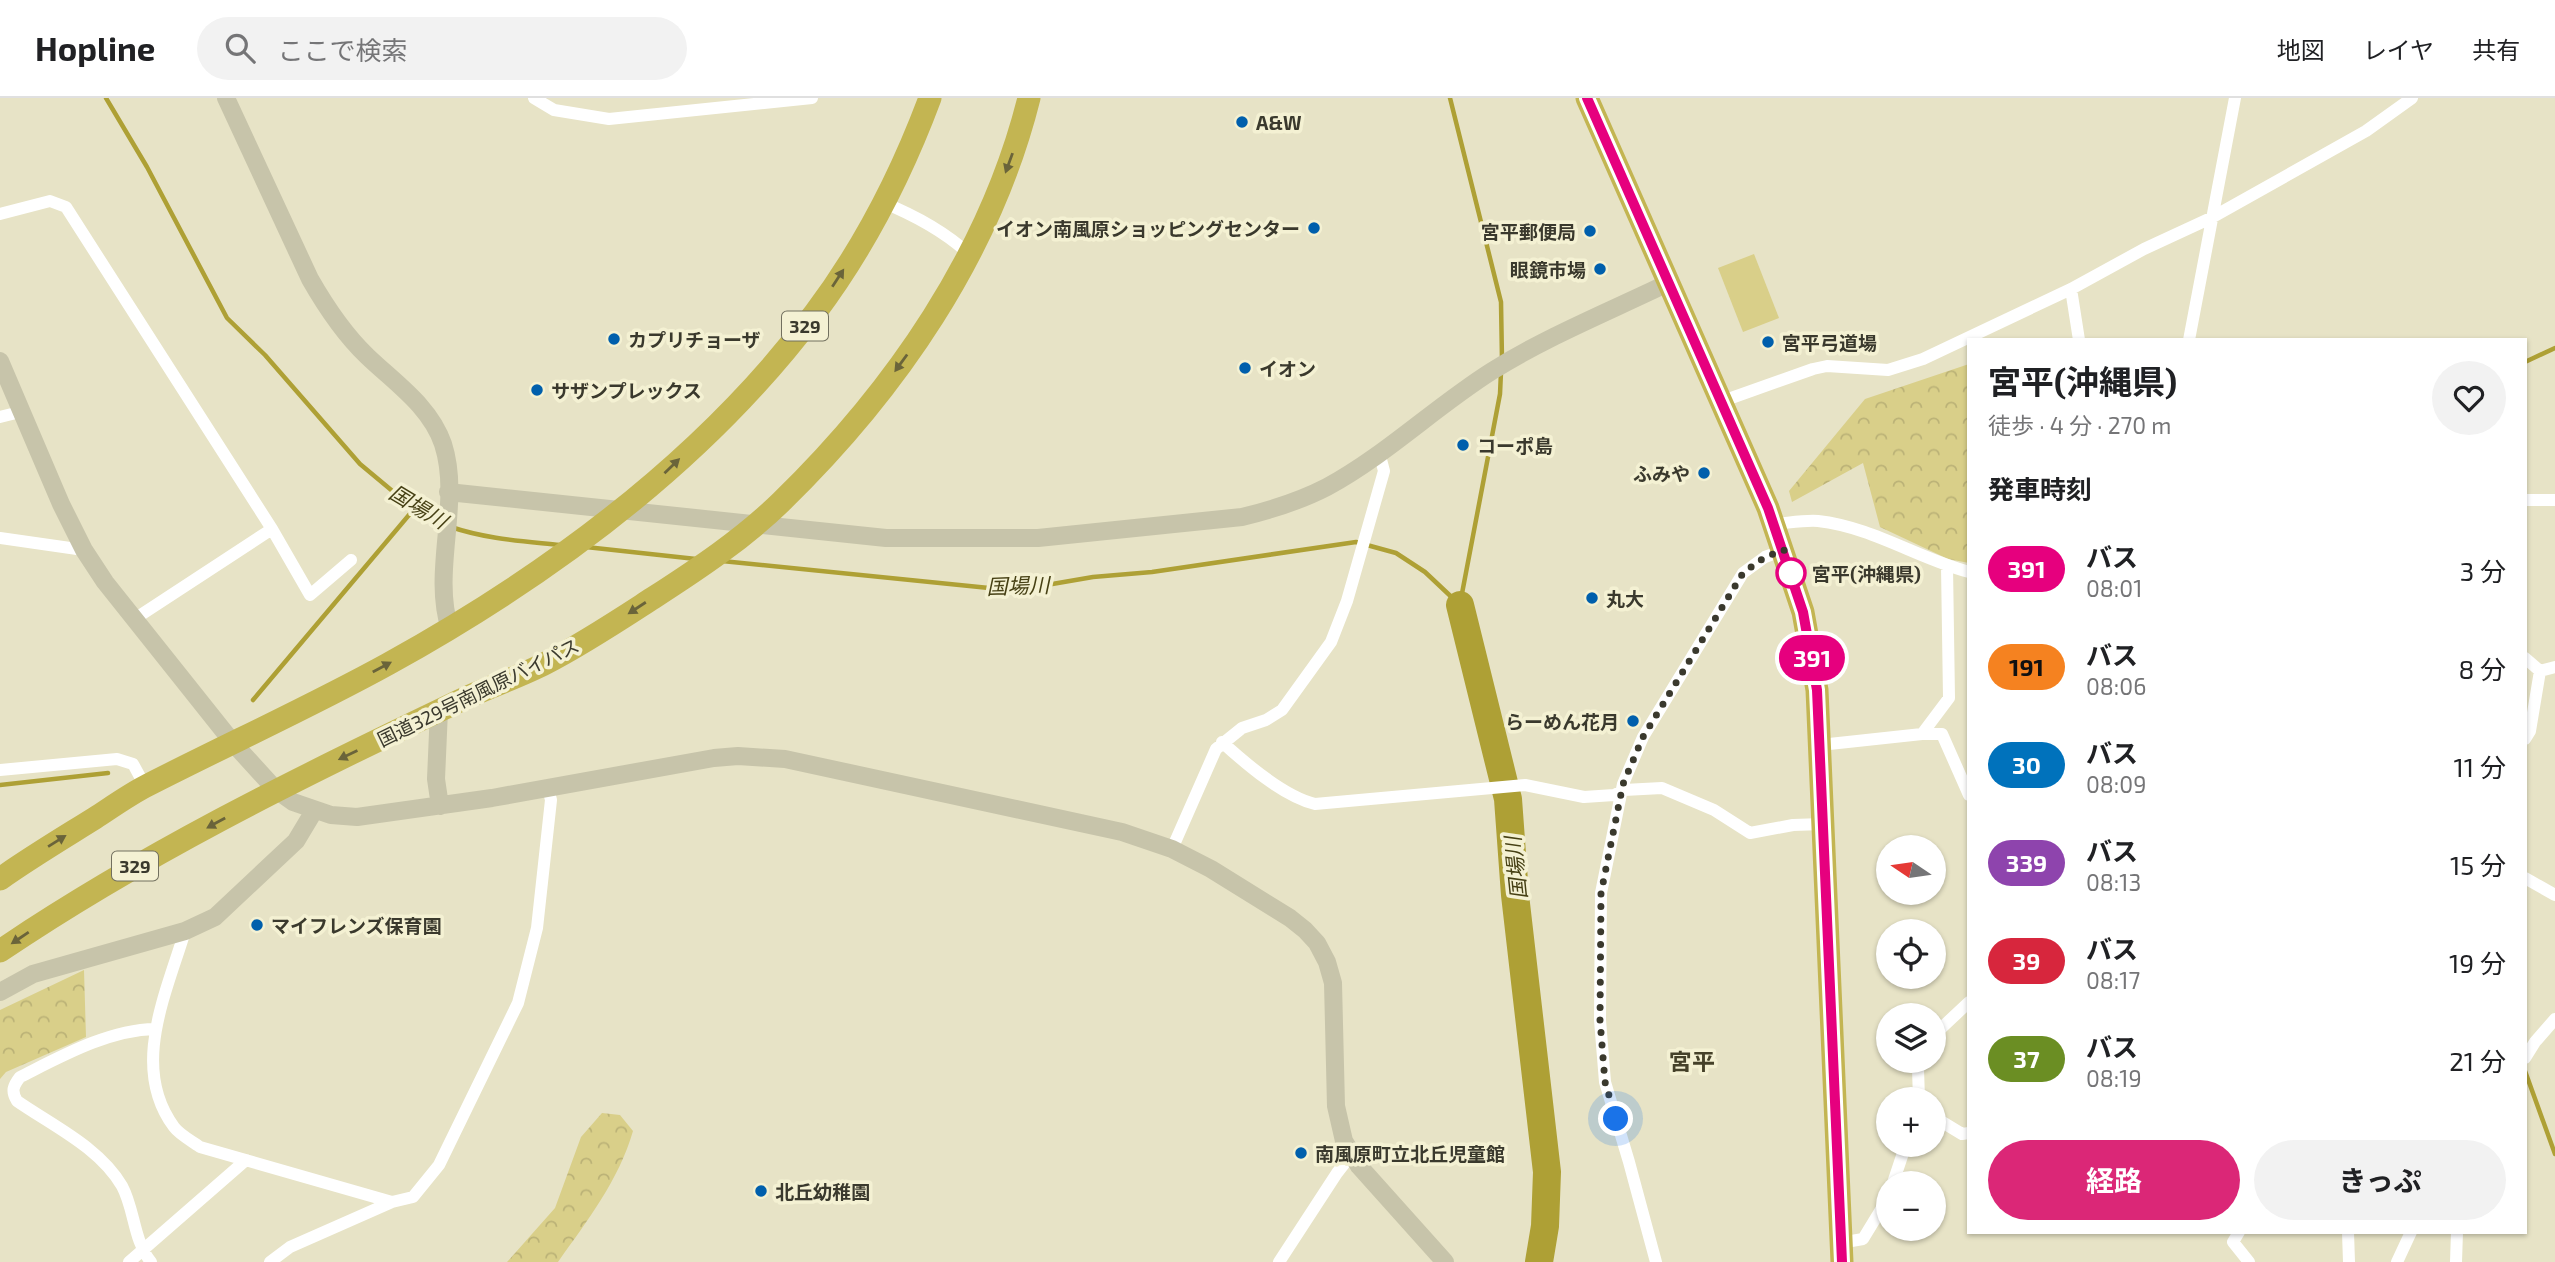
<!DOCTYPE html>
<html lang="ja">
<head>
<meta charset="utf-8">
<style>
	:root { --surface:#fff; --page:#f2f2f2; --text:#202124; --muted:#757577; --line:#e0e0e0; --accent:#db2777 }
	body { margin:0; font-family:"Exo 2","Noto Sans JP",sans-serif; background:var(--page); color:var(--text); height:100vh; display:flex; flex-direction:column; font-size:26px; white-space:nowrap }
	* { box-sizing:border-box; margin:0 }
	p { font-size:23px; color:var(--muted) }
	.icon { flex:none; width:38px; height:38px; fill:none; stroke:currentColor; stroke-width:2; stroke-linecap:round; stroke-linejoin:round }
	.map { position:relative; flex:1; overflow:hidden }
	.details { position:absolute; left:1967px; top:240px; width:560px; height:896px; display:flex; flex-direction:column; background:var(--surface); border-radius:0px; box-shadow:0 2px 5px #0004 }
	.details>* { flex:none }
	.badge { padding:0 14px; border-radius:23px; font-size:24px; line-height:46px }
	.needle { width:46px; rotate:283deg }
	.buttons { position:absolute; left:1876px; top:737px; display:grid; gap:14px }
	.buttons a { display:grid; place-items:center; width:70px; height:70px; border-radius:50%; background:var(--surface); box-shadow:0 2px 5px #0004; font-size:35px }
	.you { position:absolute; width:35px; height:35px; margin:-18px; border:5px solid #fff; border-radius:50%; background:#1a73e8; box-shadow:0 0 0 10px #1a73e833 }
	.map>.badge { position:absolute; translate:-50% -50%; box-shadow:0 0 0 4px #fff }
	h2 { padding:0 21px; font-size:26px; line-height:63px }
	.round { display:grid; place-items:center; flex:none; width:74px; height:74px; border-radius:37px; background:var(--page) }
	.summary { display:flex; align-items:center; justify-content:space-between; height:119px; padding:0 21px }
	h1 { font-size:33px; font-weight:700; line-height:52px }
	.primary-button { display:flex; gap:14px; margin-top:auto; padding:14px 21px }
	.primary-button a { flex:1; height:80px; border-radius:42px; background:var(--accent); color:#fff; font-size:28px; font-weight:700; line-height:80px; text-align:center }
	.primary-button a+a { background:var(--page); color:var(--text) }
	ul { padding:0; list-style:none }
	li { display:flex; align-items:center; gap:21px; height:98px; padding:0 21px }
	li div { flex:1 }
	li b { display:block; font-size:26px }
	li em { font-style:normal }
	li .badge { min-width:77px; font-weight:700; text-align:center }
	header { display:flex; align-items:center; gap:42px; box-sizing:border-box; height:98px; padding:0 35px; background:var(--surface); border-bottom:2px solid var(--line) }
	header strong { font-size:33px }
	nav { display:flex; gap:38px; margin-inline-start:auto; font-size:24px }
	.search { width:490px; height:63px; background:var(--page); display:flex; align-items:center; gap:18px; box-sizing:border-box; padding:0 24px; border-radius:38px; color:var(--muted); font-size:26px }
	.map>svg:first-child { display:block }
	.forest { fill:url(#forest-crowns) }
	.pitch { fill:#d9cf89 }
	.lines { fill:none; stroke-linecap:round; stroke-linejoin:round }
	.stream { stroke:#aea035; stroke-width:4.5 }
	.river { stroke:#aea035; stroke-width:28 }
	.street { stroke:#fff; stroke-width:12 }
	.secondary { stroke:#c7c4aa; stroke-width:18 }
	.highway { stroke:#c3b552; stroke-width:23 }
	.oneway { fill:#6a643a }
	.line-casing { stroke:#fff; stroke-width:16 }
	.line { stroke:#e6007e; stroke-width:10 }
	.walk { stroke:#3a392d; stroke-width:7; stroke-dasharray:0 12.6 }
	.poi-dot { fill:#005fac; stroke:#f4f1d3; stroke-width:2.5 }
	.stop-dot { fill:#fff; stroke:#e6007e; stroke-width:3.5 }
	.labels { text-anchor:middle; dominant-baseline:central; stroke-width:7; stroke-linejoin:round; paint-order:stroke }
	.shield { fill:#f4f1d3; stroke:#72705f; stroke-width:2 }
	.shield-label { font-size:18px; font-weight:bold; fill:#3a392d }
	.poi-label { font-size:19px; font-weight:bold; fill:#3a392d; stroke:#f4f1d3; text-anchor:start }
	.stop-label { font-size:19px; font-weight:bold; fill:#3a392d; stroke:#f4f1d3; text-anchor:start }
	.street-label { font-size:19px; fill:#3a392d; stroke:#f4f1d3 }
	.water-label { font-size:21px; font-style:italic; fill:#464014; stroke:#f4f1d3 }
	.quarter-label { font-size:23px; font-weight:bold; fill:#454129; stroke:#f4f1d3 }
</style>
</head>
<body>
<header>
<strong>Hopline</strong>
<div class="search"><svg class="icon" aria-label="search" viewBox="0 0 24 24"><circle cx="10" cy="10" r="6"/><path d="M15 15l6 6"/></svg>ここで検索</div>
<nav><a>地図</a><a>レイヤ</a><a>共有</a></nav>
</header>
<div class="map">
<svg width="2555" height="1164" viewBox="0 0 2555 1164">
	<defs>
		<pattern id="forest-crowns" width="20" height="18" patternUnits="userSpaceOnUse" patternTransform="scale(1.75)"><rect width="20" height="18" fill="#d9cf89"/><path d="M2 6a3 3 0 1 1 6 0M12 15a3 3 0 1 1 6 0" fill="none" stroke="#bbb277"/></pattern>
	</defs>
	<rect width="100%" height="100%" fill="#e7e3c6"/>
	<!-- forest -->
	<path class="forest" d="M1969 266V465L1948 461 1880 429 1863 365 1792 404 1789 393 1865 301Z
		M84 872 86 939 6 974 0 981V912Z
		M602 1015 620 1017 633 1033C619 1082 587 1123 558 1164H507L555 1110 581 1039Z"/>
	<!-- pitch -->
	<path class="pitch" d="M1754 156 1779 220 1743 234 1718 170Z"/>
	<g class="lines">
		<!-- stream -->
		<path class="stream" d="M106 0 147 69 227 220 265 257 360 366 414 411 443 426
			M1450 0 1501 204 1502 262
			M2525 264 2555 250
			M451 429C486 441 523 443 560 447
			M586 449 696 461
			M722 463 989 490H1029L1093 479 1152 474 1356 444 1396 455 1425 474 1460 507
			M1460 506 1500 296 1501 274
			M253 602 414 411
			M0 687 108 675
			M2525 973 2555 1056"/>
		<!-- river -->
		<path class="river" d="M1460 507 1508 701 1515 797 1547 1074 1545 1128 1539 1164"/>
		<!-- street -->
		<path class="street" d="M534 0 554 12 609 21 812 0
			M882 104C914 117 944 133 969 156
			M0 116 50 103 66 109 272 431 310 497 351 462
			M2071 191 2079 242
			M2189 242 2235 0
			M1720 304 1813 271 1827 268 1888 272 1923 261 2071 191 2144 151 2211 120 2366 33 2412 0
			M0 319 20 314
			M2525 402H2555
			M1774 426C1788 425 1804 422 1818 423 1872 429 1917 460 1969 474
			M0 440 84 452
			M133 522 272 431
			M2525 560 2540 573 2530 633 2525 641
			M2540 573 2555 569
			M1922 636H1942L1969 697
			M1222 644C1246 666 1283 698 1315 706L1525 687 1584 699 1614 697 1624 692 1662 690 1714 712 1750 735 1793 727 1823 726
			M1820 647 1922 636 1949 600 1947 468
			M0 672 117 661 133 666 145 688
			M1172 751 1216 651 1242 630 1266 622 1282 612 1331 544 1347 503 1384 373 1379 354
			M2525 780 2555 797
			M185 833C166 896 130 970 174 1029 180 1037 192 1043 200 1049L392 1104
			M1934 937 1969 904
			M2525 960 2535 944 2555 921
			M1919 1001 1918 971 1922 962
			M1934 1019 1962 1036 1969 1035
			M1893 1085 1906 1046
			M2239 1134 2233 1144 2249 1164
			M2348 1134 2349 1164
			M1840 1145 1863 1141 1888 1100
			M129 1164 246 1062
			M151 1164C133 1142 135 1112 122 1088 99 1049 53 1028 17 1003 11 993 13 988 20 979 62 958 108 932 155 931
			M270 1164 290 1149 392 1104 413 1099 439 1067 518 905 537 830 551 702 548 690
			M1279 1164 1337 1075 1351 1057
			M1656 1164 1629 1064 1605 984 1600 922 1601 795 1623 686 1643 639 1743 475 1765 459 1784 452
			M2397 1164 2411 1134
			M2456 1164 2457 1134"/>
		<!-- secondary -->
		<path class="secondary" d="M226 0 310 181C326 209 344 236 367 258 395 285 430 308 443 346 462 405 431 473 450 531
			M0 263 61 406 84 452 105 484 234 646 276 692 293 704 331 717 357 719 492 700 714 660 738 658 785 661 1122 734 1172 751 1211 771 1290 820 1305 832 1317 845 1327 864 1333 885 1336 1008 1344 1043 1359 1068 1445 1164
			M448 394 886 440H1038L1242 419C1271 412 1300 403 1327 389 1386 357 1435 309 1492 273 1548 238 1608 214 1668 185
			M439 612 436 681 440 708
			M0 894 33 876 185 833 215 819 296 743 314 713"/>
		<!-- highway -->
		<path class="highway" d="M1587 0 1768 410 1803 514 1817 592 1842 1164
			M0 781C31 759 63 740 95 720 112 709 130 696 148 687 228 646 310 609 388 566 549 477 704 363 815 215 863 151 902 75 930 0
			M0 853C142 757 296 681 451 607 482 591 515 581 546 565 583 546 619 522 653 500 698 471 743 441 781 404 895 293 990 156 1029 0"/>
	</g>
	<!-- one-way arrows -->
	<defs><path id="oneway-solid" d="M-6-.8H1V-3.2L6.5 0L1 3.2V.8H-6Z" transform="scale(1.75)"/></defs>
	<g class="oneway">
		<use href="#oneway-solid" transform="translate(1009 65) rotate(110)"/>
		<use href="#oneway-solid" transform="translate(838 180) rotate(-57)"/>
		<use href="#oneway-solid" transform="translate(901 265) rotate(126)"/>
		<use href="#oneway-solid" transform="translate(672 368) rotate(-44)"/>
		<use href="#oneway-solid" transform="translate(637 510) rotate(147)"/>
		<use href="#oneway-solid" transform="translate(382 569) rotate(-28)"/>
		<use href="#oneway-solid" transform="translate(348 657) rotate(154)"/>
		<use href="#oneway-solid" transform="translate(216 725) rotate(151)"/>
		<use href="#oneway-solid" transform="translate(57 743) rotate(-32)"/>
		<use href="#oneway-solid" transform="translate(20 840) rotate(146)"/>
	</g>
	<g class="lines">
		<!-- line casing -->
		<g class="line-casing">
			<path id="line" d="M1587 0 1768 410 1803 514 1817 592 1842 1164"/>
		</g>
		<!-- line -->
		<use href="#line" class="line"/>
		<!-- walk -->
		<path class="walk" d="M1616 1021 1605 984 1600 922 1601 795 1623 686 1643 639 1743 475 1765 459 1784 452 1791 475"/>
	</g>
	<!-- markers -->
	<g class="poi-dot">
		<circle cx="1242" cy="24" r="7"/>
		<circle cx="1314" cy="130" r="7"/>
		<circle cx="1590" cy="133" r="7"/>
		<circle cx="1600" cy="171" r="7"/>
		<circle cx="614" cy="241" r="7"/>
		<circle cx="1768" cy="244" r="7"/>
		<circle cx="1245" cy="270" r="7"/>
		<circle cx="537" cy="292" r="7"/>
		<circle cx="1463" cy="347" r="7"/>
		<circle cx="1704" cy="375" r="7"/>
		<circle cx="1592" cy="500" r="7"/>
		<circle cx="1633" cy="623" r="7"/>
		<circle cx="257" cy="827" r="7"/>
		<circle cx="1301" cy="1055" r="7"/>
		<circle cx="761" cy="1093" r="7"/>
	</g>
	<circle class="stop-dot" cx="1791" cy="475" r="14"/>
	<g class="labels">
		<!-- shield labels -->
		<g class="shield">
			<rect x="782" y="213.5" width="46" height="29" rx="5"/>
			<rect x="112" y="753.5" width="46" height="29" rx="5"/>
		</g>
		<g class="shield-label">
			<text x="805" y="228">329</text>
			<text x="135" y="768">329</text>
		</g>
		<!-- poi labels -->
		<g class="poi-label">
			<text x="1256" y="24">A&amp;W</text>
			<text x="1300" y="130" text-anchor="end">イオン南風原ショッピングセンター</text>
			<text x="1576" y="133" text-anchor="end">宮平郵便局</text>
			<text x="1586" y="171" text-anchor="end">眼鏡市場</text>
			<text x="628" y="241">カプリチョーザ</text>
			<text x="1782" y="244">宮平弓道場</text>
			<text x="1259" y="270">イオン</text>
			<text x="551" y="292">サザンプレックス</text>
			<text x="1477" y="347">コーポ島</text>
			<text x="1690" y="375" text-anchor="end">ふみや</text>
			<text x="1606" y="500">丸大</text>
			<text x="1619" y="623" text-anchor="end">らーめん花月</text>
			<text x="271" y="827">マイフレンズ保育園</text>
			<text x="1315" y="1055">南風原町立北丘児童館</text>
			<text x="775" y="1093">北丘幼稚園</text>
		</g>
		<!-- stop labels -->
		<g class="stop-label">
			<text x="1812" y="475">宮平(沖縄県)</text>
		</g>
		<!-- street labels -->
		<g class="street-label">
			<text transform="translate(478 594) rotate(-26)">国道329号南風原バイパス</text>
		</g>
		<!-- water labels -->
		<g class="water-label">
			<text transform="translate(419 408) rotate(31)">国場川</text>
			<text transform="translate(1018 487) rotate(-2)">国場川</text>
			<text transform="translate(1515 770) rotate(-96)">国場川</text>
		</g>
		<!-- quarter labels -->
		<g class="quarter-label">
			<text x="1692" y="963">宮平</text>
		</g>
	</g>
</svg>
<div class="buttons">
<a><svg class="needle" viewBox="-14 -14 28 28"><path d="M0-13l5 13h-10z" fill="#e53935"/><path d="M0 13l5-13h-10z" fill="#757577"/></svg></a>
<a><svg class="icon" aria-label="locate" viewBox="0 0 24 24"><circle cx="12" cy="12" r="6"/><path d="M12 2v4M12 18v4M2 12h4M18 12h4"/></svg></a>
<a><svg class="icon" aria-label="layers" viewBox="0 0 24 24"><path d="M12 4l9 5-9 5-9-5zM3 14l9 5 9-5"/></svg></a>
<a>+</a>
<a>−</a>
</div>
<div class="you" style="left:1616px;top:1021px"></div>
<b class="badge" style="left:1812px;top:560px;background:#e6007e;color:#fff">391</b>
<section class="details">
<div class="summary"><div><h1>宮平(沖縄県)</h1><p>徒歩 · 4 分 · 270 m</p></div><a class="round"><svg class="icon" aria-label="heart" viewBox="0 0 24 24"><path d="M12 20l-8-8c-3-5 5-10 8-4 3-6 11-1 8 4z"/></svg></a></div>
<h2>発車時刻</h2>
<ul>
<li><span class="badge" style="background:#e6007e;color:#fff">391</span><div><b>バス</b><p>08:01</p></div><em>3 分</em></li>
<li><span class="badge" style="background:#f58220;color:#111">191</span><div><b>バス</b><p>08:06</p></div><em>8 分</em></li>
<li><span class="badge" style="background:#0072bc;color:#fff">30</span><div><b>バス</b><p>08:09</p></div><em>11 分</em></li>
<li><span class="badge" style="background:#8e44ad;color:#fff">339</span><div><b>バス</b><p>08:13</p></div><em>15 分</em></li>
<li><span class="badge" style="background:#d7263d;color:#fff">39</span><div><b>バス</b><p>08:17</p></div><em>19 分</em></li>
<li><span class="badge" style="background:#6b8e23;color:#fff">37</span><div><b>バス</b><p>08:19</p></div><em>21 分</em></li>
</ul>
<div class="primary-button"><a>経路</a><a>きっぷ</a></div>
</section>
</div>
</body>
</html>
